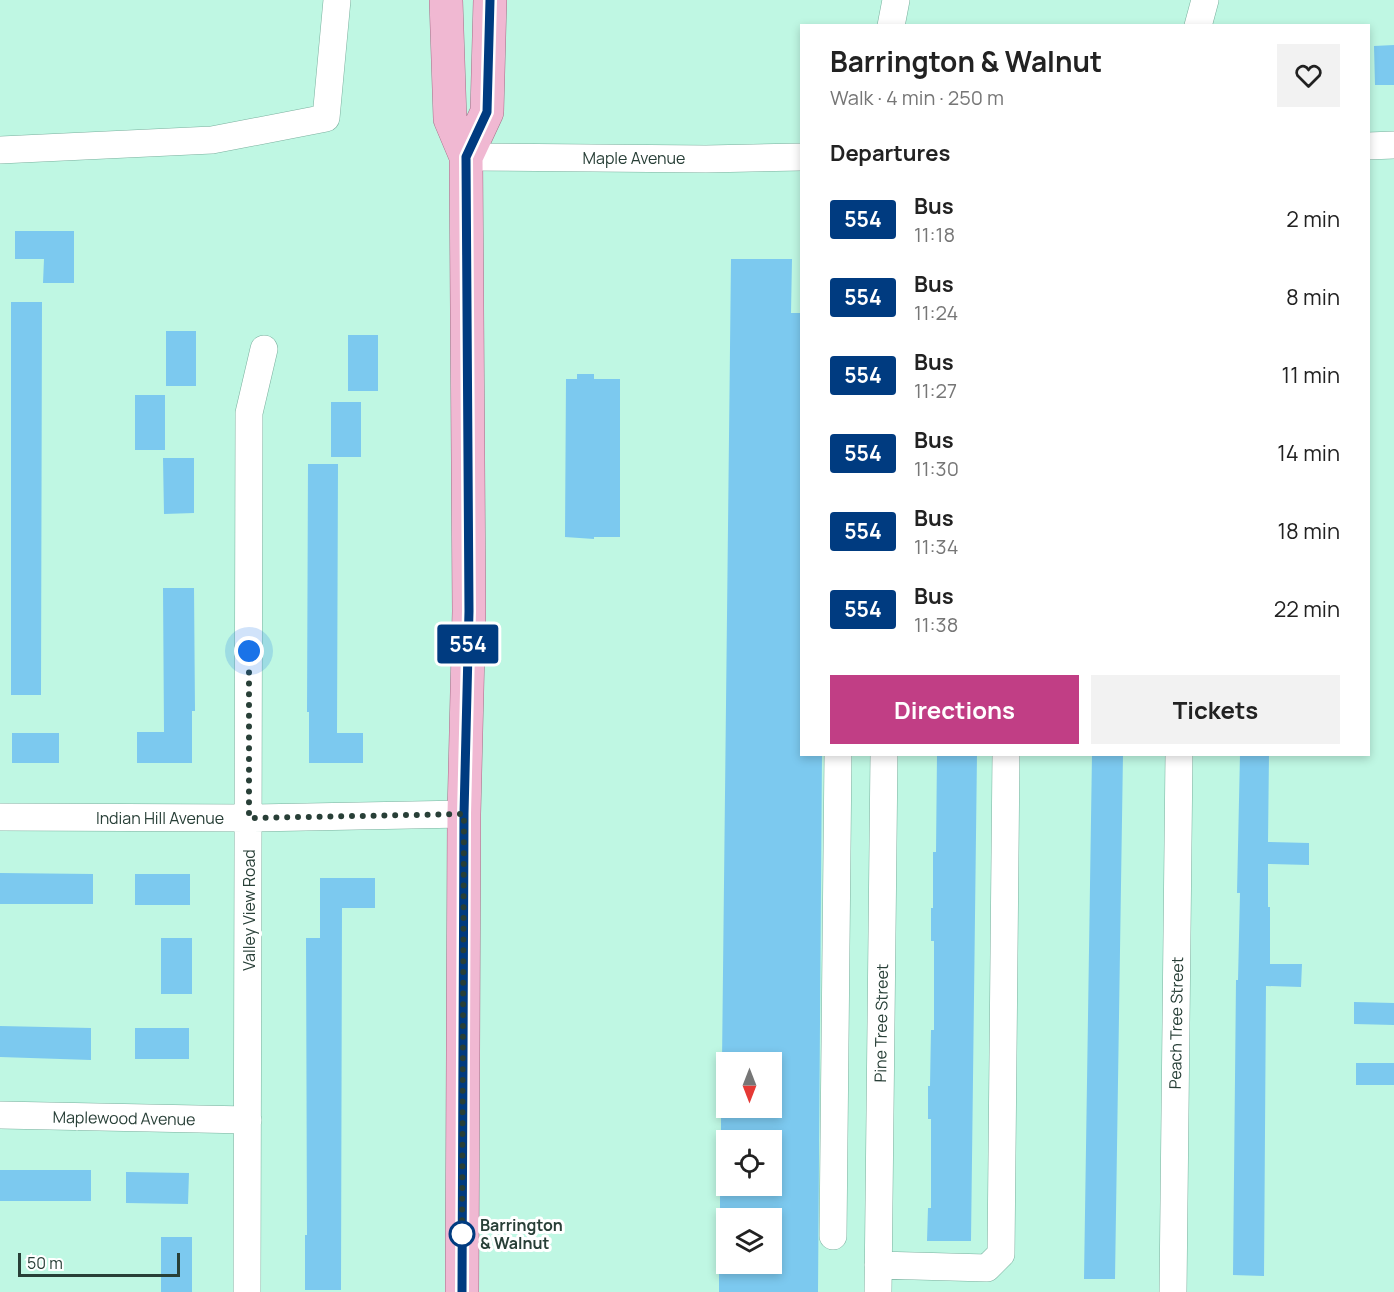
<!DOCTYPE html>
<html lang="en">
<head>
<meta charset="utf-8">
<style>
	:root { --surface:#fff; --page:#f2f2f2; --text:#222; --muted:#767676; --accent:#c13e85 }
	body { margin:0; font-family:Manrope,sans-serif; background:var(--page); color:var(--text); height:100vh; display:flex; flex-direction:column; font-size:22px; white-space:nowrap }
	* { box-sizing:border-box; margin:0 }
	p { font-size:20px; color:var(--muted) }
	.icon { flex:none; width:33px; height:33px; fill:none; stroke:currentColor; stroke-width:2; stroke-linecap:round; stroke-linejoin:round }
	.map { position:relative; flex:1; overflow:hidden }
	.details { position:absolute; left:800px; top:24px; width:570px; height:732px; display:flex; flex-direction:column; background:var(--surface); border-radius:0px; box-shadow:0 3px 9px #0003 }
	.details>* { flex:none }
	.badge { padding:0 12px; border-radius:4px; font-size:21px; line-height:39px }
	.needle { width:39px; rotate:180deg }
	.buttons { position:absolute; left:716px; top:1052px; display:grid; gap:12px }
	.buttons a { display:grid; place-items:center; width:66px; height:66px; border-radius:0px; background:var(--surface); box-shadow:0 3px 9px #0003; font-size:30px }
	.scale { position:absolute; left:18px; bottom:15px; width:162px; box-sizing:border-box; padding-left:6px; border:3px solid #283f37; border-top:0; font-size:16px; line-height:21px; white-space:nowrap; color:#283f37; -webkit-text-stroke:4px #fff; paint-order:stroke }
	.you { position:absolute; width:30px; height:30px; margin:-15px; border:4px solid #fff; border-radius:50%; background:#1a73e8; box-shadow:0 0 0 9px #1a73e833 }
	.map>.badge { position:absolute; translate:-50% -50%; box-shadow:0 0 0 3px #fff }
	h2 { padding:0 30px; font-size:22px; line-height:54px }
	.round { display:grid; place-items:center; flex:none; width:63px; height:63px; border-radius:0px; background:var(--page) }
	.headline { display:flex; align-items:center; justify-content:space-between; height:102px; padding:0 30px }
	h1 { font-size:28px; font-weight:700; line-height:45px }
	.action { display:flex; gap:12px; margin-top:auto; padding:12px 30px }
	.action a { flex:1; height:69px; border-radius:0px; background:var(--accent); color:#fff; font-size:24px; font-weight:700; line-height:69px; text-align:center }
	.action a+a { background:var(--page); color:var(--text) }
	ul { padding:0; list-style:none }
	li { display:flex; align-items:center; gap:18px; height:78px; padding:0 30px }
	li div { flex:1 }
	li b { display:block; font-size:22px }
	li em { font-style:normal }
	li .badge { min-width:66px; font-weight:700; text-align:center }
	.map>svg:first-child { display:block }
	.building { fill:#7cc9ef }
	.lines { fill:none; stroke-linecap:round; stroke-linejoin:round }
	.minor-casing { stroke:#7ab09e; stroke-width:28 }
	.major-casing { stroke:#a46e88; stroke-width:34 }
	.minor { stroke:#fff; stroke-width:27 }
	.major { stroke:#f0b8d2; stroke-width:33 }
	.line-casing { stroke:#fff; stroke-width:14 }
	.line { stroke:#003b80; stroke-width:9 }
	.walk { stroke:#283f37; stroke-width:6; stroke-dasharray:0 10.8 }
	.stop-dot { fill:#fff; stroke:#003b80; stroke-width:3 }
	.labels { text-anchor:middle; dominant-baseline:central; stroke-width:6; stroke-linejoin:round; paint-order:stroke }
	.street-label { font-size:16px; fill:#283f37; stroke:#fff }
	.stop-label { font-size:16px; font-weight:bold; fill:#283f37; stroke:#fff; text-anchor:start }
</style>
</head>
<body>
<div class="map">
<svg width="1394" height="1292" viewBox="0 0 1394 1292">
	<rect width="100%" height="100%" fill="#bff7e3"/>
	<!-- building -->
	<path class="building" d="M1394 45V85H1375L1374 46Z
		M15 231H74V283H43L44 259H15Z
		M731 259H792L791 313H801V754H822L818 1292H719V1263H771V1218H720V1185H771V1140H721V1107H771V1062H722Z
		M11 302H42L41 695H11Z
		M166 331H196V386H166Z
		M348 335H378V391H348Z
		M577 374H594V379H620V537H594V539L565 537 566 379H577Z
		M135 395H165V450H135Z
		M331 402H361V457H331Z
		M163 458H194V513L164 514Z
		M308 464H338L337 733H363V763H309V712H307Z
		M163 588H194L195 711H192V763H137V732H164Z
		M12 733H59V763H12Z
		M937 754H977L971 1241H927L928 1208H931V1119H928V1086H930L931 1030H934V941H931V908H933V852H936Z
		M1092 754H1123L1115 1279H1084Z
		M1240 754H1269L1268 842 1309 843V865L1268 864V907H1270V964H1302L1301 987 1266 986 1264 1276 1233 1275 1236 980H1238L1240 893H1237Z
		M0 873 93 874V904H0Z
		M135 874H190V905H135Z
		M320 878H375V908H342L341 1290H305V1235H307L306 938H320Z
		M161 938H192V994H161Z
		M1354 1002 1394 1003V1025L1354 1024Z
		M0 1026 91 1028V1060L0 1057Z
		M135 1028H189V1059H135Z
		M1356 1063H1394V1085H1356Z
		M0 1170H91V1201H0Z
		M126 1172 189 1173 188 1204 126 1203Z
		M161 1237H192V1292H161Z"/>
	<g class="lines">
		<!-- minor casing -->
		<g class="minor-casing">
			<path id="minor" d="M891 26 896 0
				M1198 26 1205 0
				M1368 146 1394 145
				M0 150 212 140 326 118 337 0
				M466 157 706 159 801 157
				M0 817 249 818 464 814
				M0 1115 248 1120
				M833 1236 838 754
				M878 1265 987 1268 1001 1254 1006 754
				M247 1292 249 413 264 349
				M878 1292 884 754
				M1173 1292 1179 754"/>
		</g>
		<!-- major casing -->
		<g class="major-casing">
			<path id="major" d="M446 0 450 119 466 157 469 611 464 814 462 1292
				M466 157 487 112 490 0"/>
		</g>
		<!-- minor -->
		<use href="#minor" class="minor"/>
		<!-- major -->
		<use href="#major" class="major"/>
	</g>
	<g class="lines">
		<!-- line casing -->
		<g class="line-casing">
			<path id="line" d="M462 1292 464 814 469 611 466 157 487 112 490 0"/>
		</g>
		<!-- line -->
		<use href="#line" class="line"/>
		<!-- walk -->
		<path class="walk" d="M249 651V818L464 814 462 1234"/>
	</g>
	<!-- markers -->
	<circle class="stop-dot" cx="462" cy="1234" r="12"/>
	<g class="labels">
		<!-- street labels -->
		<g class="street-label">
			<text x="634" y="158">Maple Avenue</text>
			<text x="160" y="818">Indian Hill Avenue</text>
			<text transform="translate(249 910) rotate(-90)">Valley View Road</text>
			<text transform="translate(881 1023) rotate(-89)">Pine Tree Street</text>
			<text transform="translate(1176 1023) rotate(-89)">Peach Tree Street</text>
			<text transform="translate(124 1118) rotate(1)">Maplewood Avenue</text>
		</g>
		<!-- stop labels -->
		<g class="stop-label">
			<text x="480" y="1225">Barrington<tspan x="480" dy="18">&amp; Walnut</tspan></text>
		</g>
	</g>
</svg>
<div class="buttons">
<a><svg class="needle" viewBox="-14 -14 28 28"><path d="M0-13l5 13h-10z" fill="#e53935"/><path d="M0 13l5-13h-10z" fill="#767676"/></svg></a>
<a><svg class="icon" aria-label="locate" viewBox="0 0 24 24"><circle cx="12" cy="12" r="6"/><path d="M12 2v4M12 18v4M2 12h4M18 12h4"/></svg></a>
<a><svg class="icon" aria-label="layers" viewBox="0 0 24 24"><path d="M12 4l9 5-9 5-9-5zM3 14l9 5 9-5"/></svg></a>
</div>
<div class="scale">50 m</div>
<div class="you" style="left:249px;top:651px"></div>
<b class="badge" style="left:468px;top:644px;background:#003b80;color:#fff">554</b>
<section class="details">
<div class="headline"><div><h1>Barrington &amp; Walnut</h1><p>Walk · 4 min · 250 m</p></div><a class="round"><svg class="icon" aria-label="heart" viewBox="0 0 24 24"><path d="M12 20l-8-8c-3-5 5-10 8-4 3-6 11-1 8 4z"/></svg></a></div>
<h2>Departures</h2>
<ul>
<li><span class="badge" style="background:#003b80;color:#fff">554</span><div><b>Bus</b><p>11:18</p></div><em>2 min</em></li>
<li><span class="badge" style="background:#003b80;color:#fff">554</span><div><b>Bus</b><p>11:24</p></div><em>8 min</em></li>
<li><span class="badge" style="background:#003b80;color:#fff">554</span><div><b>Bus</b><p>11:27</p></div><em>11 min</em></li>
<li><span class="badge" style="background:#003b80;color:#fff">554</span><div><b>Bus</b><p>11:30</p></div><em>14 min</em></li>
<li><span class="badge" style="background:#003b80;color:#fff">554</span><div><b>Bus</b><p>11:34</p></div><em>18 min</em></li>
<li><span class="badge" style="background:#003b80;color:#fff">554</span><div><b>Bus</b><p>11:38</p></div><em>22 min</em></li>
</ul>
<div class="action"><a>Directions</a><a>Tickets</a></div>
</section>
</div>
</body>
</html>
